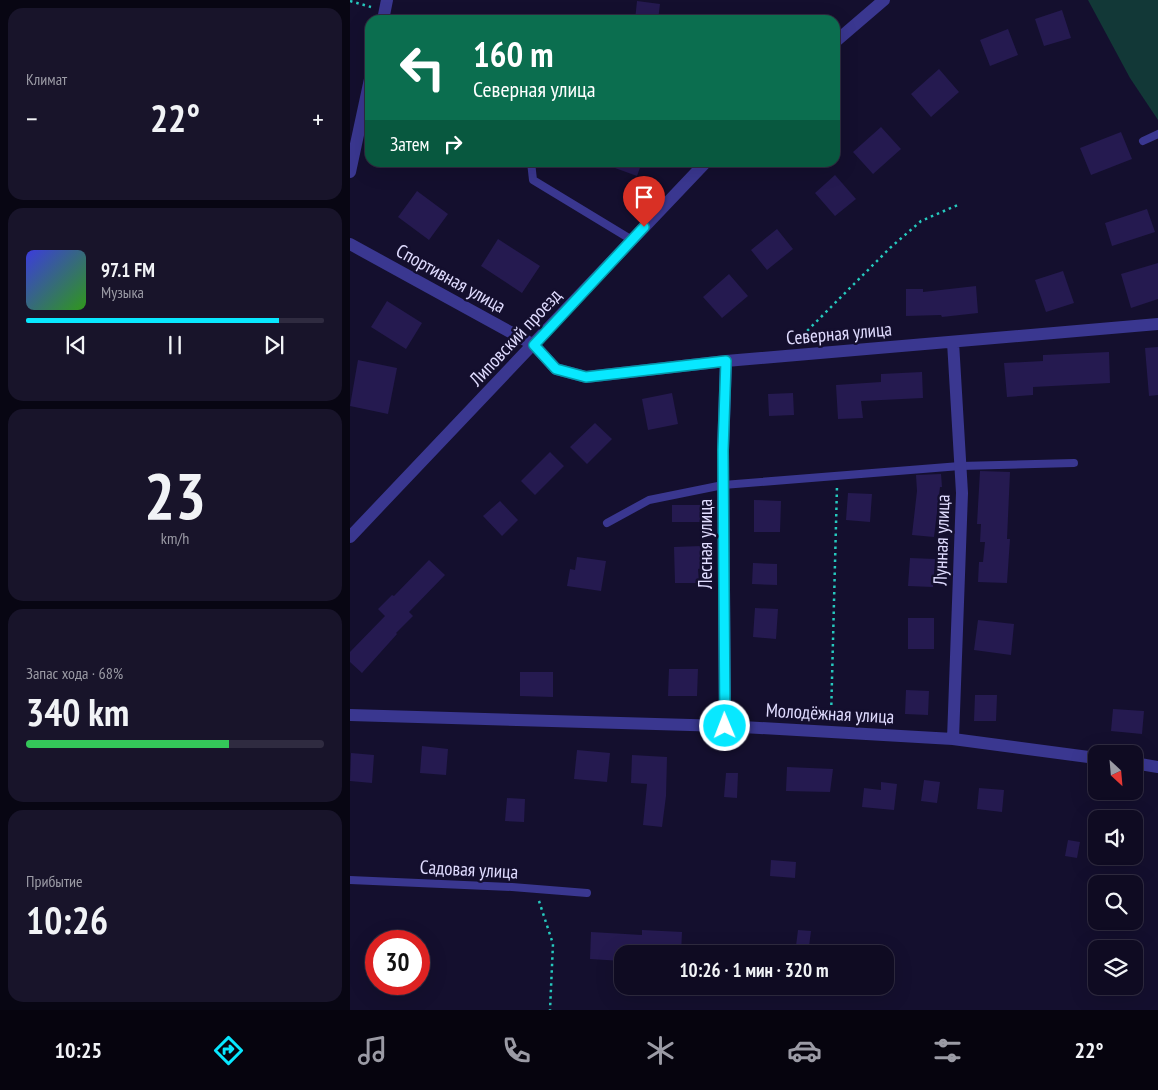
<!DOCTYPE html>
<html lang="ru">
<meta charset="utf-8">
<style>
:root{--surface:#0f0b22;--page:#18142a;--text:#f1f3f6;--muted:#9b9ba5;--line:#2f2b40;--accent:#08e8ff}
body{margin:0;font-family:"PT Sans Narrow",sans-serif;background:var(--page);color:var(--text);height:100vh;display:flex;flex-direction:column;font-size:19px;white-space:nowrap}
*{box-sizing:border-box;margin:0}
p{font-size:16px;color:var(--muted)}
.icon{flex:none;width:28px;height:28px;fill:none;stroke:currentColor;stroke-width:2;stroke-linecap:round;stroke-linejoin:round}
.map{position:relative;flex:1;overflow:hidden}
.panel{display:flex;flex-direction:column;gap:8px;padding:8px;background:#080613;width:350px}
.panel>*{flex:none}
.guide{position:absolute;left:15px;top:15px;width:475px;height:152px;border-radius:15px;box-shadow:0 5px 20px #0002,0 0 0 1px var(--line);background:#0b6e4f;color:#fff;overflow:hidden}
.needle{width:32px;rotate:154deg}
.tools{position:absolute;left:738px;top:745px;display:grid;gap:10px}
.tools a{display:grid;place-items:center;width:55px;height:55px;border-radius:10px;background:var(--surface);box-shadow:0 5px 20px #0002,0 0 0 1px var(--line);font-size:25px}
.speed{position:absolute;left:15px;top:930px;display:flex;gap:10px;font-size:25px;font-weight:700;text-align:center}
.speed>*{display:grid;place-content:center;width:65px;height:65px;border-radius:50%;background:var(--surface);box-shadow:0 5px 20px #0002,0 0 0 1px var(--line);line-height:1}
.speed .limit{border:8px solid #d22;background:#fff;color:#111}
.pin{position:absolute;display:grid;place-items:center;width:42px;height:42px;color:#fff;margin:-51px -21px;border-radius:50% 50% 50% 0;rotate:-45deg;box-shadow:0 0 5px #0007}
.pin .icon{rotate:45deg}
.me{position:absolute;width:55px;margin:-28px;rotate:359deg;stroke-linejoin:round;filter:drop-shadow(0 0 4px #0008)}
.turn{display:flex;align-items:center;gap:18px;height:105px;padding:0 25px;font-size:22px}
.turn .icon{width:65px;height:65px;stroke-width:2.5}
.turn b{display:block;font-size:35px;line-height:42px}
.then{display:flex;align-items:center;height:48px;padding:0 25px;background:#0003;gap:10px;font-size:19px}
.big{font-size:38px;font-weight:800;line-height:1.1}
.panel .tile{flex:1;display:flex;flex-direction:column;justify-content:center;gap:8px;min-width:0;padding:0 18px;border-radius:15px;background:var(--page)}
.panel .dial{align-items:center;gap:0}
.dial b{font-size:65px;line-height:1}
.song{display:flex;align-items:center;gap:15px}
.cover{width:60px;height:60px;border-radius:8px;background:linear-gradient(135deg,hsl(240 70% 55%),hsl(110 70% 35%))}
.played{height:5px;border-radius:2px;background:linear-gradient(90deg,var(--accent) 85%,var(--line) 85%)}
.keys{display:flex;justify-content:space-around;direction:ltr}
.heat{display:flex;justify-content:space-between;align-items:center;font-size:28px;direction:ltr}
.charge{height:8px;border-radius:4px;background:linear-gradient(90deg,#34c759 68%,var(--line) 0)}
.trip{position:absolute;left:264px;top:945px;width:280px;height:50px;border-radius:15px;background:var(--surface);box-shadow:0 5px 20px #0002,0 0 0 1px var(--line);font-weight:800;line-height:50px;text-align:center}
.tab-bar{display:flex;height:80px;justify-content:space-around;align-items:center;background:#06040e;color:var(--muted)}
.tab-bar .icon{width:35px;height:35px}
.tab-bar .on{color:var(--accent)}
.tab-bar b{font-size:22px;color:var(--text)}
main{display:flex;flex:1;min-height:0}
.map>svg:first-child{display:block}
.green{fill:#123837}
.building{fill:#251a50}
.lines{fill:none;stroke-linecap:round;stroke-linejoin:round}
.path{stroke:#26c9be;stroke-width:2.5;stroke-dasharray:2.5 4;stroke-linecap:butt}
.lane{stroke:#3a3790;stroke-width:8}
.street{stroke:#3a3790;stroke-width:12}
.route-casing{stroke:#0597a6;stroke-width:12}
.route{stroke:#08e8ff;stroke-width:9}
.labels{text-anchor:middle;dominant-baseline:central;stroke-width:5;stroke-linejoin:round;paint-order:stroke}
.street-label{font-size:19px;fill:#e0dcff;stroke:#140f2e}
</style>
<main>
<section class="panel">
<div class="tile"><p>Климат</p>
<div class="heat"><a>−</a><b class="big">22°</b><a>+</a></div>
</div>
<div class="tile">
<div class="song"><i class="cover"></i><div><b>97.1 FM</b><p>Музыка</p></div></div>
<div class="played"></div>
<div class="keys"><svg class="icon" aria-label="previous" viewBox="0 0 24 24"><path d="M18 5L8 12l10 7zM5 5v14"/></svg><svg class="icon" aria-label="pause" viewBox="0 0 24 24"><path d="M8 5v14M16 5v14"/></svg><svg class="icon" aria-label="next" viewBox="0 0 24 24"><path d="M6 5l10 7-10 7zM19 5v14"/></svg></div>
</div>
<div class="tile dial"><b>23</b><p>km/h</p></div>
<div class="tile"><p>Запас хода · 68%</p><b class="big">340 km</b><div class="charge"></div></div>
<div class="tile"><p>Прибытие</p><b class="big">10:26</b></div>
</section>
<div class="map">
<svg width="808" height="1010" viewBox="0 0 808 1010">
<rect width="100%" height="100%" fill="#140f2e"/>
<!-- green -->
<path class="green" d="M738 0H808V120L780 78Z"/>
<!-- building -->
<path class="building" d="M287 1 310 4 308 20H285Z
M712 10 721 38 694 46 685 19Z
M658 29 668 55 640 66 630 40Z
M589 69 609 92 581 117 561 94Z
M531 127 551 149 523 174 503 152Z
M771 132 782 159 741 175 730 148Z
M254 162H292L287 176 254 164Z
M485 175 506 199 485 216 465 193Z
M67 191 98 214 79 240 48 217Z
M797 209 805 232 762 246 755 223Z
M427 229 443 249 417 270 401 250Z
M148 239 190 266 172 293 131 266Z
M808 263V299L781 308 771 274Z
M713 271 724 303 696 312 685 280Z
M379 274 398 296 372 318 353 297Z
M626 286 628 313 592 317 591 315 556 316V289H573V292Z
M37 301 72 323 56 349 21 327Z
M808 347V395L799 396 795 348Z
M759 352 760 383 683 387V395L657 397 654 363 693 361V355Z
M8 360 47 368 38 414 0 406Z
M572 372 573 398 511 401 513 418 488 419 486 385 531 382V374Z
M322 393 328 424 298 430 292 399Z
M443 393 444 415 419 416 418 394Z
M245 423 262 439 237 464 220 447Z
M200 452 214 466 185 495 171 481Z
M630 471 660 472 657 539H660L657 583 628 582 629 562H633L635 542H630L631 524H627Z
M591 474 592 487H590L584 537 562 535 567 491 566 475Z
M498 493 522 494 520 522 496 520Z
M404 500 431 501 430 532H404Z
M150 501 168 520 152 536 133 516Z
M322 505H351L350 522H322Z
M351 546 352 568 348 569 349 583H325L324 547Z
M227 557 256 561 251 591 217 586 220 569 225 570Z
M560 558 585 559 583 587 558 586Z
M79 560 95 575 59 612 63 616 46 633 47 634 12 673 0 662V652L35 616 28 609 42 595 44 596Z
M403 563 427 564V585L402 584Z
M405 608 428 609 426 639 403 637Z
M558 618H584V649H558Z
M628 620 664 624 661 655 624 650Z
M319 669H348L347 696H318Z
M170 672H203V697L170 696Z
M556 690 579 691 578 715 555 714Z
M625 695H647L646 721H624Z
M763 709 794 711 792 734 761 731Z
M72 746 98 749 96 775 70 773Z
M227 750 260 753 257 782 224 779Z
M1 753 24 755 22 783 0 781Z
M282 755 317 757 316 796 312 827 293 825 297 784 281 783Z
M437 767 483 769 480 792 436 791Z
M376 773H388L387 798 374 797Z
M574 780 590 782 587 803 571 801Z
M531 782 547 784 544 810 512 807 514 788 531 790Z
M629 788 654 790 652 812 627 809Z
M157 798 175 799 174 822 155 821Z
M718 840 730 842 727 858 715 856Z
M421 860 446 862 445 878 420 876Z
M292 930 332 932 331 954H272V961L240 959 241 932 292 935Z
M448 930 461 931 458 954H445Z"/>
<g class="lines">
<!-- path -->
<path class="path" d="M0 1 21 7
M448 340 540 248 571 221 610 204
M481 718 487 486
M189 901 203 944 200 1010"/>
<!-- lane -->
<path class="lane" d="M793 141 808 134
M181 162 183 180 282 240
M257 523 299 500 373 485 610 466 724 463
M0 880 162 887 237 893"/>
<!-- street -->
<path class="street" d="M33 20 37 0
M485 42 534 0
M0 172 20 79
M0 244 184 345 206 369 236 377 376 361 808 324
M0 537 356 162
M0 715 375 726 603 739 746 758
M375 726 373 450 376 361
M603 739 612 493 603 342
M784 763 808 767"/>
</g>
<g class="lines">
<!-- route casing -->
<g class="route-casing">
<path id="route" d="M294 227 184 345 206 369 236 377 376 361 373 450 375 726"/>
</g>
<!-- route -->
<use href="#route" class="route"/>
</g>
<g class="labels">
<!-- street labels -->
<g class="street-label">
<text transform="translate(101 278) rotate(29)">Спортивная улица</text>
<text transform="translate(489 333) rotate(-5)">Северная улица</text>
<text transform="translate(165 337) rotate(-47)">Липовский проезд</text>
<text transform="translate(591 540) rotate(-88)">Лунная улица</text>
<text transform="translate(355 544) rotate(-90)">Лесная улица</text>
<text transform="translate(480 713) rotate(3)">Молодёжная улица</text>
<text transform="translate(119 869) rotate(3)">Садовая улица</text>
</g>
</g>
</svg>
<div class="tools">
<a><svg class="needle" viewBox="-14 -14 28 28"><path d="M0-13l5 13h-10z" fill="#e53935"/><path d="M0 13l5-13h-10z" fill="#9b9ba5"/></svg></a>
<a><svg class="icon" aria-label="sound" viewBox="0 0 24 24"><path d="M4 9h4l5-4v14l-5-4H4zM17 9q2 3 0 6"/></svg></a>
<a><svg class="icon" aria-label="search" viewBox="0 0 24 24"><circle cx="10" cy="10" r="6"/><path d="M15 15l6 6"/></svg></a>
<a><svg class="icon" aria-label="layers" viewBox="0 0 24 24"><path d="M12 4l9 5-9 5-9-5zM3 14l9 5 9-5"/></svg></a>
</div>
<div class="speed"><div class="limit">30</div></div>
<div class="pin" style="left:294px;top:227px;background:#d93025"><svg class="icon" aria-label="arrive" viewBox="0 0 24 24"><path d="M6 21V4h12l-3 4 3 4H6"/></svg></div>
<svg class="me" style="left:375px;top:726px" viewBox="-20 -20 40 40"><circle r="17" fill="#08e8ff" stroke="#fff" stroke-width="3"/><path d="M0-11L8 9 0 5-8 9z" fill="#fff"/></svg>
<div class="trip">10:26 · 1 мин · 320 m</div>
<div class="guide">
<div class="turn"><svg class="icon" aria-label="left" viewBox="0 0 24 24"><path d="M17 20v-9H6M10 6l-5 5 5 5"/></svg><div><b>160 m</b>Северная улица</div></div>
<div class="then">Затем<svg class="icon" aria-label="right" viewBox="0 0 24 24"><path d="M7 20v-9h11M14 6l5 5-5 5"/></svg></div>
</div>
</div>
</main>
<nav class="tab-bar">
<b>10:25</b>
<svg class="icon on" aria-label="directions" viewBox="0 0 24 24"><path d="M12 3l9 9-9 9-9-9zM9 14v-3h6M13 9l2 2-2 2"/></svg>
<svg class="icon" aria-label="music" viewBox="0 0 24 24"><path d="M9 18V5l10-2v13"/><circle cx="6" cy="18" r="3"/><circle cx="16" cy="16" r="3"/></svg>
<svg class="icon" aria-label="phone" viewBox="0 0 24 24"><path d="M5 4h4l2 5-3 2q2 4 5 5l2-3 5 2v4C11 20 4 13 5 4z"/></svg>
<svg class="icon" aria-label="climate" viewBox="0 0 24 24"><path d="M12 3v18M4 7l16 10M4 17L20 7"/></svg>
<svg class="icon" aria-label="car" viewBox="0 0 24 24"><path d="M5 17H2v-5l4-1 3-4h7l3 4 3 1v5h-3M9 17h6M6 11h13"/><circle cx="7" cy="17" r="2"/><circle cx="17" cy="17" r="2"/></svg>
<svg class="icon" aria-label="filters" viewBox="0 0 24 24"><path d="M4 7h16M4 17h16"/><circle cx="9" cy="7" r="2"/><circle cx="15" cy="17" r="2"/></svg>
<b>22°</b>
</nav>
